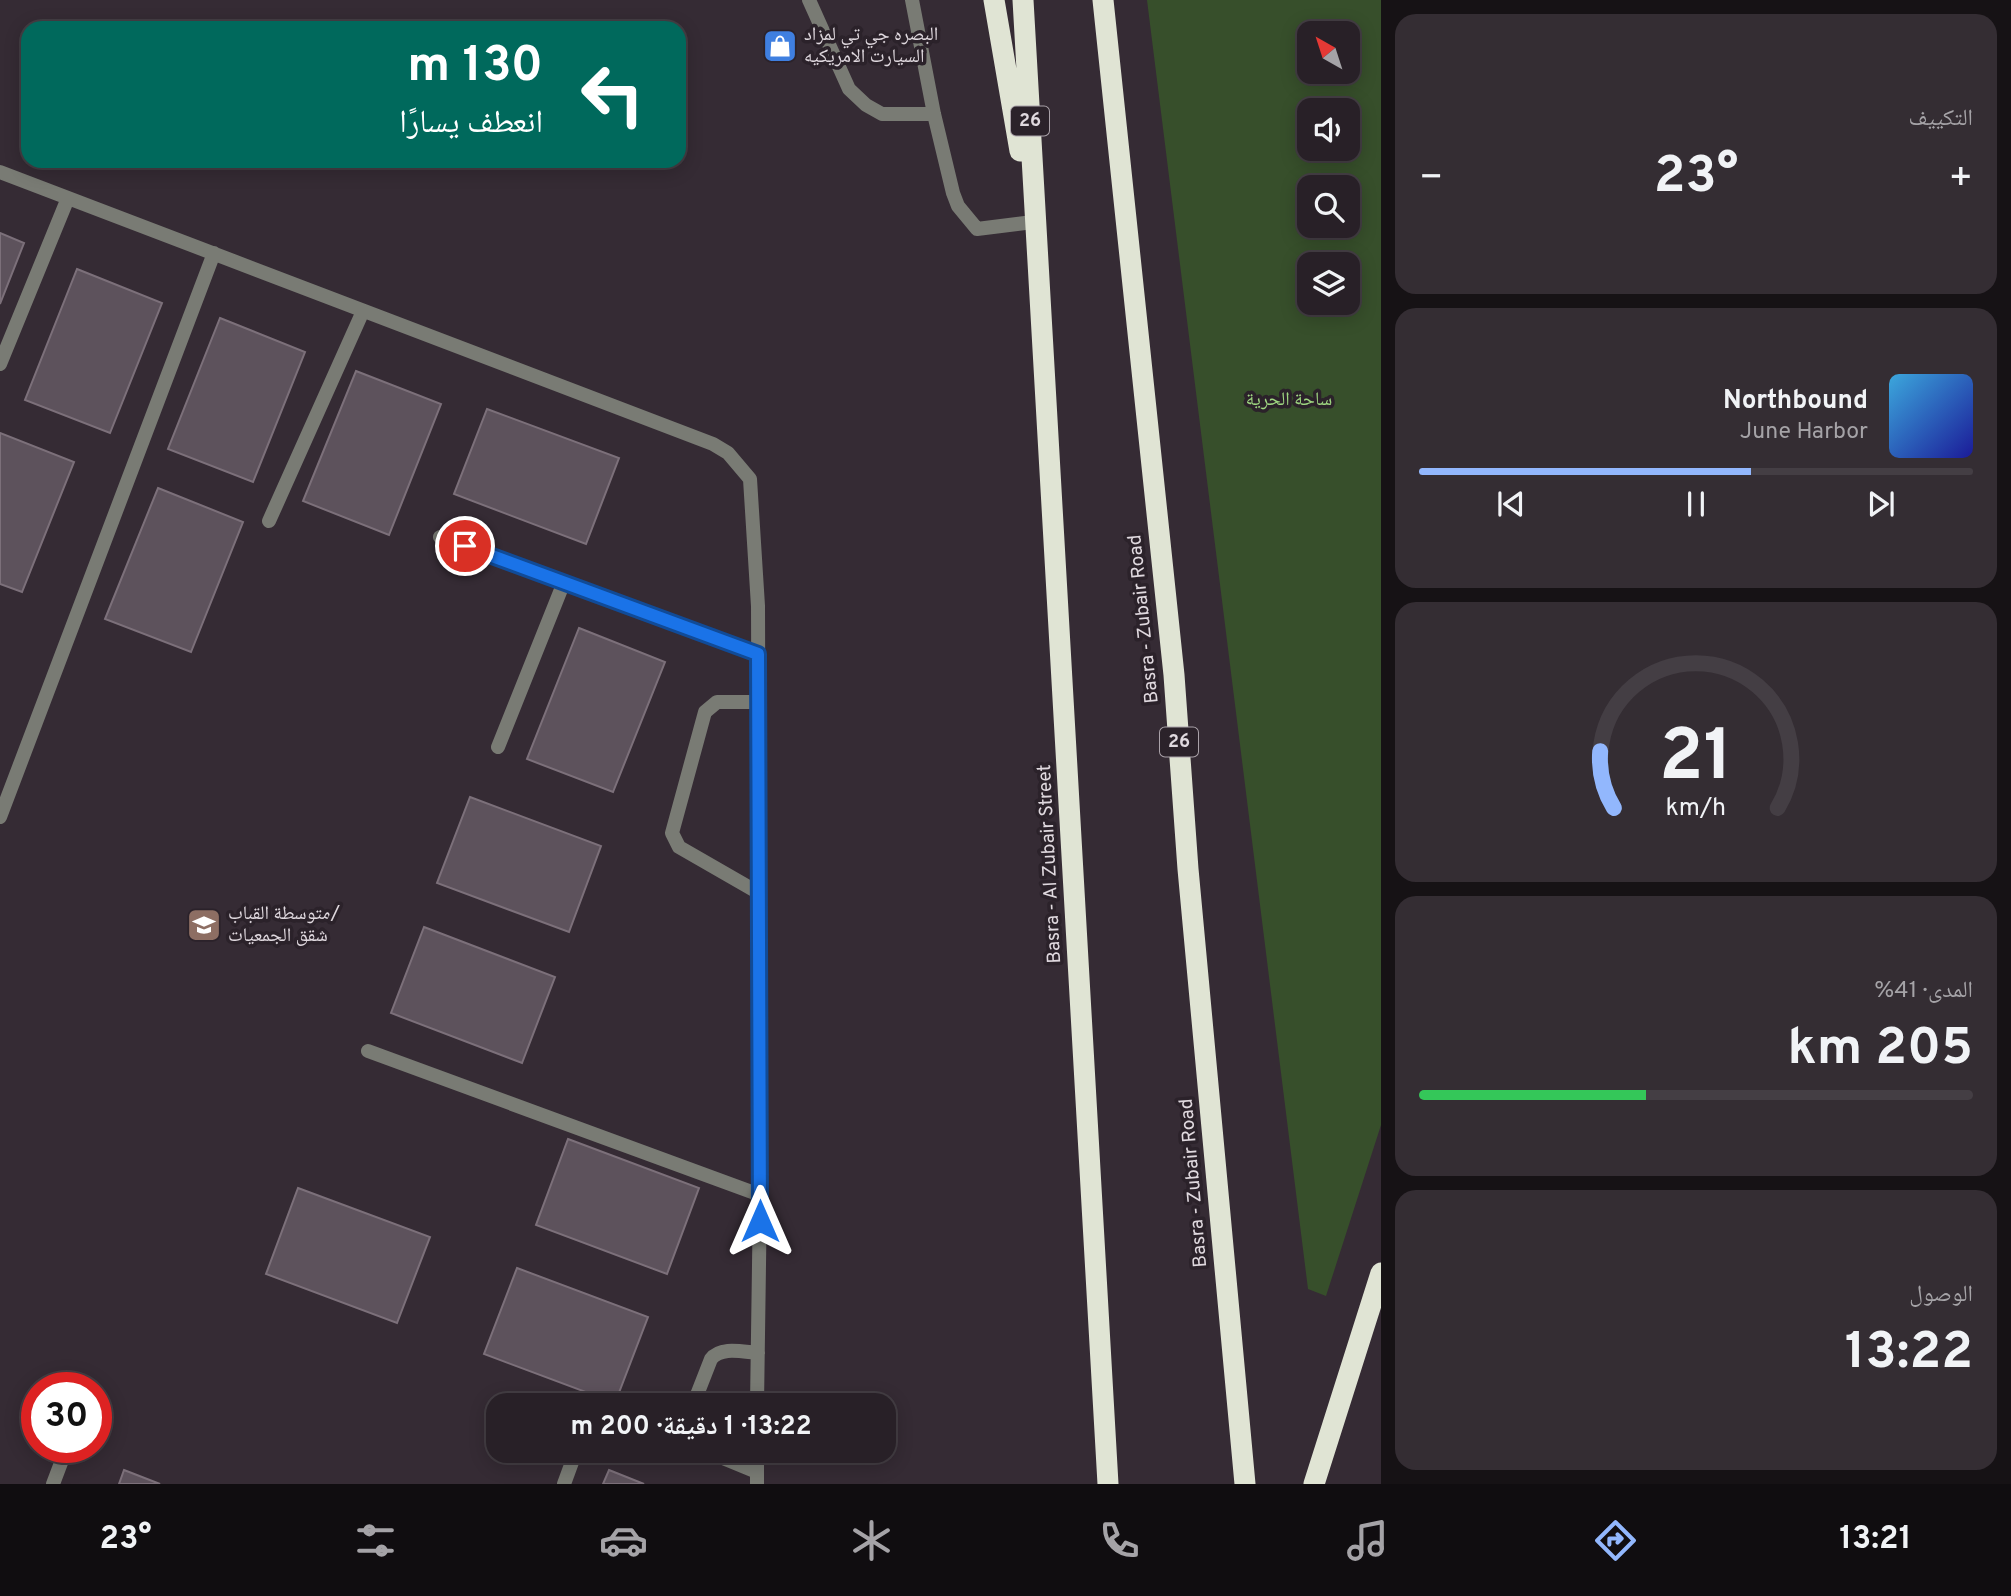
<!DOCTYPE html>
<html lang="ar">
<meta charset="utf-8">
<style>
:root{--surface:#282027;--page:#342d33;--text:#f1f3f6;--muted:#a5a3a7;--line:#443e44;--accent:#92b7fd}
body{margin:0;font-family:Overpass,"Noto Naskh Arabic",sans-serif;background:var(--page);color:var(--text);direction:rtl;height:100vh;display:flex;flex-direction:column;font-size:26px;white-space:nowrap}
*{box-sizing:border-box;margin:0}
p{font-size:23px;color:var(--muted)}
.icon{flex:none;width:38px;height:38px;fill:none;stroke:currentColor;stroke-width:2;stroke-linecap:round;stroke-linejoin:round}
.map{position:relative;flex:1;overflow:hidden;direction:ltr}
.panel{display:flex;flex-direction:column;gap:14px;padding:14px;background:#161215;width:630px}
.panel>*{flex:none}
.hud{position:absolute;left:21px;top:21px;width:665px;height:147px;border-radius:21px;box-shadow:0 4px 18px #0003,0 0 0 2px var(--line);direction:rtl;background:#00695c;color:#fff;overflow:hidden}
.needle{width:46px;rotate:321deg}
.fabs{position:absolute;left:1297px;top:21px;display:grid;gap:14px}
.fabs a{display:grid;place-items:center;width:63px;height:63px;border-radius:14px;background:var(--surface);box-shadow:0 4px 18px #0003,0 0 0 2px var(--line);font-size:35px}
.speed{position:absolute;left:21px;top:1372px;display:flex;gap:14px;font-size:35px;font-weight:700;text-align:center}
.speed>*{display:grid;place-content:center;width:91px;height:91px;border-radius:50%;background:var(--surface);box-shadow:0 4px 18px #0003,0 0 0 2px var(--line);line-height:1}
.speed .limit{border:10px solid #d22;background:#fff;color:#111}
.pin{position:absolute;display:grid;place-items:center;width:60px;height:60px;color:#fff;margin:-30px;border:4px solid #fff;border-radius:50%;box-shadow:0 2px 7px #0007}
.me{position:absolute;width:77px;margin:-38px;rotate:0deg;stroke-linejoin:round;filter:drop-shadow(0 0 5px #0008)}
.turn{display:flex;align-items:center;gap:24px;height:147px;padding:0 28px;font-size:32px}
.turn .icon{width:91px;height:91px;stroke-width:2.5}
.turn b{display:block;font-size:49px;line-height:60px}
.big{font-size:52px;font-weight:700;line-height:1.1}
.panel .tile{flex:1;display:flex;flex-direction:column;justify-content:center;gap:10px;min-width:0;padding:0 24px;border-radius:21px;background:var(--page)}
.panel .dial{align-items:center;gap:0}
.dial svg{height:182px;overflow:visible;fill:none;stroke:var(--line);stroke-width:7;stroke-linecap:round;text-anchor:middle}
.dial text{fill:var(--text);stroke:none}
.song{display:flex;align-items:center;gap:21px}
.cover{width:84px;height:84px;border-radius:10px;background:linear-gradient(135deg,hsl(200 70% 55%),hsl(240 70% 35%))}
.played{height:7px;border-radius:4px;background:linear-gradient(90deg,var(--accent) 60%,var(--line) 60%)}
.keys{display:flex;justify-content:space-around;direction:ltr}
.heat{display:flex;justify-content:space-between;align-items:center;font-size:38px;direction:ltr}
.charge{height:10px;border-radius:5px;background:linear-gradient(90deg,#34c759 41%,var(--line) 0)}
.trip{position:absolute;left:486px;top:1393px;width:410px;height:70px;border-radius:21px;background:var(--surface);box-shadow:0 4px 18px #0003,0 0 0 2px var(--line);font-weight:700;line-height:70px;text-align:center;direction:rtl}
.tabs{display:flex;height:112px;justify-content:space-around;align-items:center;background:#100d10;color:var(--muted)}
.tabs .icon{width:49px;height:49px}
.tabs .selected{color:var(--accent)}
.tabs b{font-size:32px;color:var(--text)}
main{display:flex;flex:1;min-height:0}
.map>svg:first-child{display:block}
.green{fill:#374f2b;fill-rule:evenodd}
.building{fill:#5d525c;stroke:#7c707a;stroke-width:2}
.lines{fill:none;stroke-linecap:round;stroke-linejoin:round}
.lane{stroke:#797b74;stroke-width:14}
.street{stroke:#797b74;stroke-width:14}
.highway{stroke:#e0e4d4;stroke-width:21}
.route-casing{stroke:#114b97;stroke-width:18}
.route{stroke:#1a73e8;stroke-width:12}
.labels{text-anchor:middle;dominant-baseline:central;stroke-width:7;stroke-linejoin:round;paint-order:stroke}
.shield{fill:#2b222a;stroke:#aaa2a9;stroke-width:2}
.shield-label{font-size:18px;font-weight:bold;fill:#e0d9df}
.poi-label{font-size:19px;fill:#e0d9df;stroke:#2b222a;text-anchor:start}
.park-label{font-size:19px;fill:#9fd781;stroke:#2b222a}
.street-label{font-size:19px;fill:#e0d9df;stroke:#2b222a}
</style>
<main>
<section class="panel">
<div class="tile"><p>التكييف</p>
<div class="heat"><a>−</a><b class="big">23°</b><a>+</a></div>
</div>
<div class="tile">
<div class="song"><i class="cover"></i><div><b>Northbound</b><p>June Harbor</p></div></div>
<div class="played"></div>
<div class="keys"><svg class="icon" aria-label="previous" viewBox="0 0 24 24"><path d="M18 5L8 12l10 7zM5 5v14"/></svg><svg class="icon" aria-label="pause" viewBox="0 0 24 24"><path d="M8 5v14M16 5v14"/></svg><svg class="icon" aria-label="next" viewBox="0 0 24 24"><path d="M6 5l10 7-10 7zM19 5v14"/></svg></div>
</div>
<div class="tile dial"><svg viewBox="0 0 100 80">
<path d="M14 69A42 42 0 1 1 86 69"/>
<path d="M14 69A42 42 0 0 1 8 44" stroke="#92b7fd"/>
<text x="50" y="56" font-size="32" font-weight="700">21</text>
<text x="50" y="72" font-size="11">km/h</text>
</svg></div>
<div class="tile"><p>المدى · 41%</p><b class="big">205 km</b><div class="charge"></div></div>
<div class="tile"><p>الوصول</p><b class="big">13:22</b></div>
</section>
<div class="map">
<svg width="1381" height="1484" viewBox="0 0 1381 1484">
<rect width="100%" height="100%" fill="#352b34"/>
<!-- green -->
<path class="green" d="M1147 0H1381V1125L1326 1296 1308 1289ZM1348 33V72H1309V33ZM1348 110V149H1309V110ZM1348 187V226H1309V187ZM1309 264H1348V303H1309Z"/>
<!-- building -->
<path class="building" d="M0 233 24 243 0 304Z
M77 269 162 303 110 433 25 400Z
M220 318 305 352 253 482 168 449Z
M356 371 441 404 389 535 303 501Z
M487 409 619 458 586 544 454 494Z
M0 433 74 462 22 592 0 584Z
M158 488 243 522 191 652 105 619Z
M579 628 665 662 613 792 527 759Z
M470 797 601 846 569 932 437 883Z
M424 927 555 977 522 1063 391 1013Z
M568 1139 699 1188 667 1274 536 1225Z
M298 1188 430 1237 397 1323 266 1274Z
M517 1268 648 1317 615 1403 484 1354Z
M124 1470 160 1484H119Z
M609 1470 644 1484H603Z"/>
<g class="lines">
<!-- lane -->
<path class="lane" d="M809 0 849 89 866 105 882 114H934
M912 0 934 114 953 193 958 206 977 229 1033 222"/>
<!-- street -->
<path class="street" d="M0 172 713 444 728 453 750 479 758 606 760 1195 757 1405
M0 364 68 198
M269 521 363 311
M440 537 758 654
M758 702H717L705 712 672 833 679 847 759 893
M498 747 564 582
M0 817 214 253
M368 1051 760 1195
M693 1405 711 1359C721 1346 743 1352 758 1353
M706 1451 757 1472
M757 1451V1484
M53 1484 67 1447
M564 1484 575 1454"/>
<!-- highway -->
<path class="highway" d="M994 0 1020 151
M1023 0 1108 1484
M1103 0 1174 675 1188 869 1245 1484
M1314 1484 1381 1273"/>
</g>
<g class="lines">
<!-- route casing -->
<g class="route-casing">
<path id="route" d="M465 546 758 654 760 1221"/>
</g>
<!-- route -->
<use href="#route" class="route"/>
</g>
<!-- icons -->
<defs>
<g id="shop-square" transform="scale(1.75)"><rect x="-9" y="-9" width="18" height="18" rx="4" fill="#3f7fe0" stroke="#2b222a"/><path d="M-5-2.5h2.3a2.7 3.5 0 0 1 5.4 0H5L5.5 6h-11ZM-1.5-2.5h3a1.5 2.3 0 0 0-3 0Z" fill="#fff"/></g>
<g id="school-square" transform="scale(1.75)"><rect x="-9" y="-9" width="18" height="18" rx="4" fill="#8d6e63" stroke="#2b222a"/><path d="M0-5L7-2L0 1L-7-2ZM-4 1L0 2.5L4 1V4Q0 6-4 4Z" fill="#fff"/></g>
</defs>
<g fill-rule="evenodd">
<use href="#shop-square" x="780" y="46"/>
<use href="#school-square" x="204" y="925"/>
</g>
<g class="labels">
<!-- shield labels -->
<g class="shield">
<rect x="1011" y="106.5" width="38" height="29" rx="5"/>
<rect x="1160" y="727.5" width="38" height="29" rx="5"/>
</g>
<g class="shield-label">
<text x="1030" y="121">26</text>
<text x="1179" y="742">26</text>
</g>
<!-- poi labels -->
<g class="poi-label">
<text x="804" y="35">البصره جي تي لمزاد<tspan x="804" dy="22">السيارت الامريكيه</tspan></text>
<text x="228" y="914">متوسطة القباب/<tspan x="228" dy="22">شقق الجمعيات</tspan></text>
</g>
<!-- park labels -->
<g class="park-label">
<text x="1289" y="400">ساحة الحرية</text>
</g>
<!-- street labels -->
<g class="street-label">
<text transform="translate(1144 619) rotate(-96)">Basra - Zubair Road</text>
<text transform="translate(1050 864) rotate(-93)">Basra - Al Zubair Street</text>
<text transform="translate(1194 1183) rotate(-95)">Basra - Zubair Road</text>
</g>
</g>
</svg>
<div class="fabs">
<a><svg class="needle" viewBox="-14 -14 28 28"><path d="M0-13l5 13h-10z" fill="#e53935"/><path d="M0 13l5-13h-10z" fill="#a5a3a7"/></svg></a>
<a><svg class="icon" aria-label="sound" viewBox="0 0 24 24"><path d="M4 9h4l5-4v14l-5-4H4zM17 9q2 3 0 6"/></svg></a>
<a><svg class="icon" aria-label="search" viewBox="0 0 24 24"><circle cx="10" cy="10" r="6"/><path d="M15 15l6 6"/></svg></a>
<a><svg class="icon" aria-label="layers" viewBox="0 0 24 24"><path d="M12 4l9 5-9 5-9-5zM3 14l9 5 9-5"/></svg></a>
</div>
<div class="speed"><div class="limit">30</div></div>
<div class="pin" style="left:465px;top:546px;background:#d93025"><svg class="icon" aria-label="arrive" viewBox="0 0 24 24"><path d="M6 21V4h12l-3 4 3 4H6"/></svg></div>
<svg class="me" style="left:760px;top:1221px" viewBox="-20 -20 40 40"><path d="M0-17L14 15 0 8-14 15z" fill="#1a73e8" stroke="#fff" stroke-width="4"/></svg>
<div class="trip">13:22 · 1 دقيقة · 200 m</div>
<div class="hud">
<div class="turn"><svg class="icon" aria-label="left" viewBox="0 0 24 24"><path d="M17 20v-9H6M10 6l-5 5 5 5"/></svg><div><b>130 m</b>انعطف يسارًا</div></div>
</div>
</div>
</main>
<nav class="tabs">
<b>13:21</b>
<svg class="icon selected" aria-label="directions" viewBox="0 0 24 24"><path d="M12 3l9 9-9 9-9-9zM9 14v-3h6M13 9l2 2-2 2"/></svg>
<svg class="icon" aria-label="music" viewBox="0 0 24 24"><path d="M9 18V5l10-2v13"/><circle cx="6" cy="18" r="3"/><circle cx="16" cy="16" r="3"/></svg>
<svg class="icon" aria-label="phone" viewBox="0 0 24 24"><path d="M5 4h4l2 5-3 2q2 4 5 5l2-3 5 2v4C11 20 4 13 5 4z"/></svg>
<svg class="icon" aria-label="climate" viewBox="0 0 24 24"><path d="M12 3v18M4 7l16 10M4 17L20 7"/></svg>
<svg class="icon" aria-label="car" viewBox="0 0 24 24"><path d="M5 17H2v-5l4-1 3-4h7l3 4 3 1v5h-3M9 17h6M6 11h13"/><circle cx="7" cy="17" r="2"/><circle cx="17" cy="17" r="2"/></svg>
<svg class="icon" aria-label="filters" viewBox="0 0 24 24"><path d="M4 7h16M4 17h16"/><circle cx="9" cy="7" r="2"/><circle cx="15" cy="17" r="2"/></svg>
<b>23°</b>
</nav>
